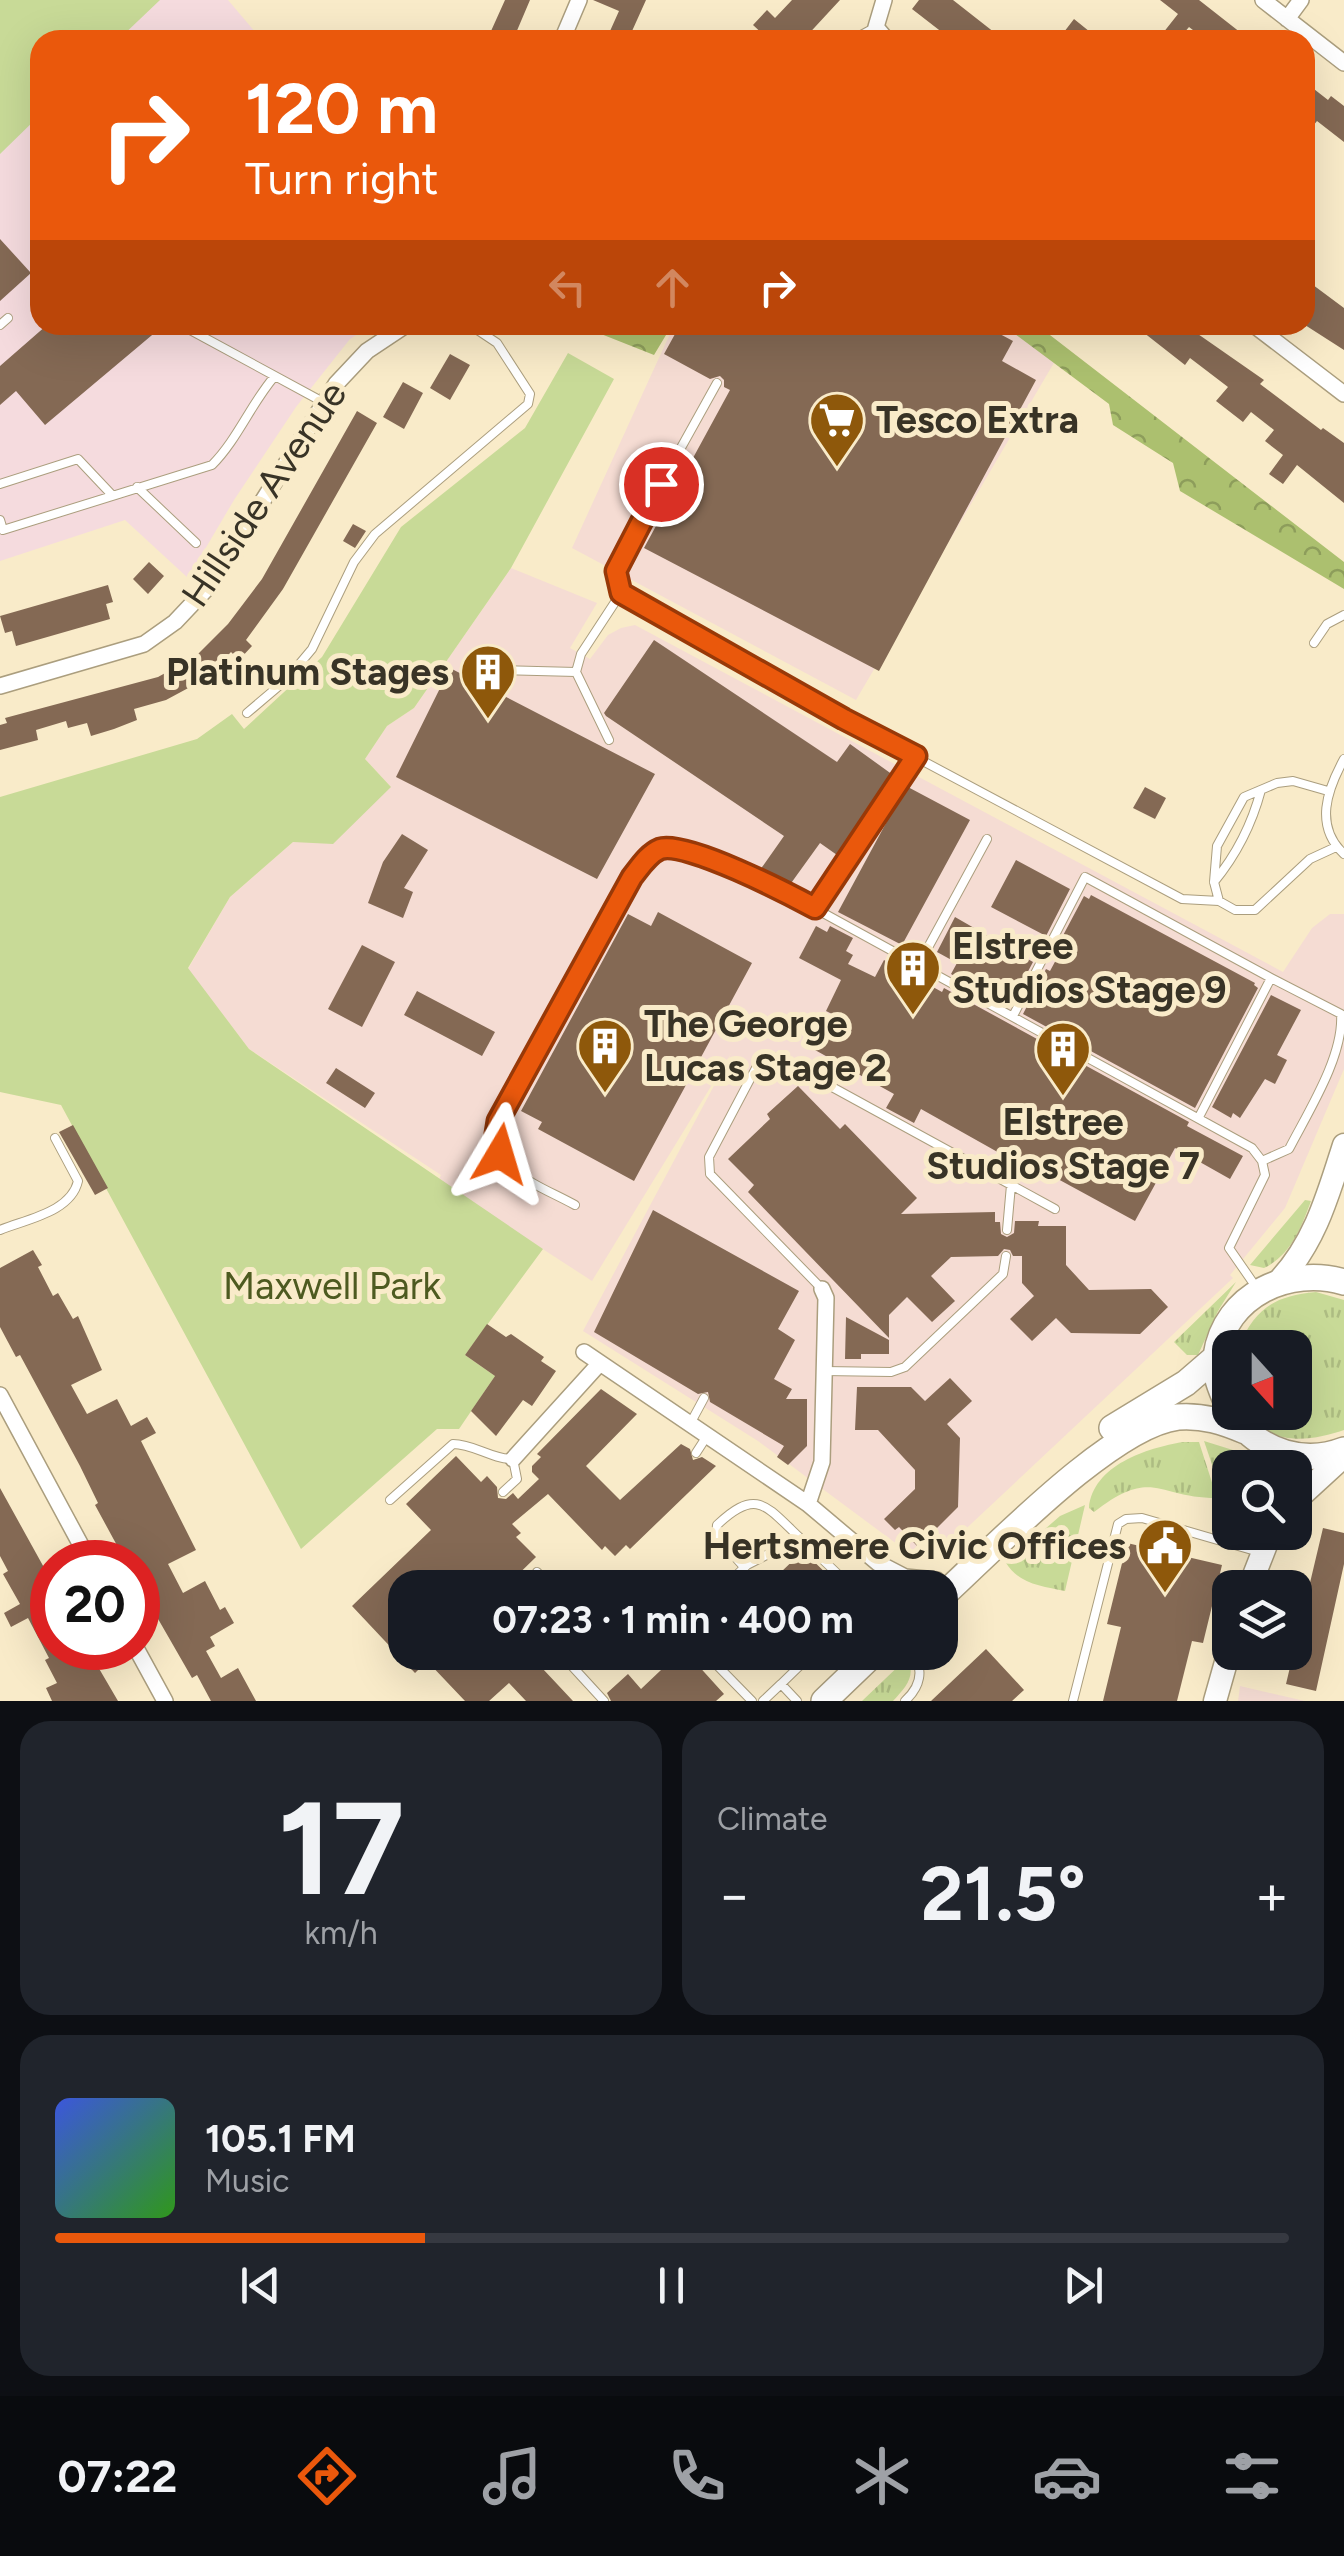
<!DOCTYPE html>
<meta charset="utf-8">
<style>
:root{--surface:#171b24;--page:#20242c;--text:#f1f3f6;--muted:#9ea1a6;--line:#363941;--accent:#ea580c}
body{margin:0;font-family:Figtree,sans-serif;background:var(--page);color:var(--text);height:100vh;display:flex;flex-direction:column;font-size:38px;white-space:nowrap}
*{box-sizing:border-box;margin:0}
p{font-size:32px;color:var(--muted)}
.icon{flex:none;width:55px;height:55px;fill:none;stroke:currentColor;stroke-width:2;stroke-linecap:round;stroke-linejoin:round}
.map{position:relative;height:1701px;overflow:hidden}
.details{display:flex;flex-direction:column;gap:20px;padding:20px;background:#0d0f14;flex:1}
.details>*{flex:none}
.banner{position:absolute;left:30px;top:30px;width:1285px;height:305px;border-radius:30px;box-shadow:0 10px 40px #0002;background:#ea580c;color:#fff;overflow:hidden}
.needle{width:65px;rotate:159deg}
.controls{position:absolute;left:1212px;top:1330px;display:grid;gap:20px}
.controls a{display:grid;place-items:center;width:100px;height:100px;border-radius:20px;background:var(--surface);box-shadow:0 10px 40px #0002;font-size:50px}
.speed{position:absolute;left:30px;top:1540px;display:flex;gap:20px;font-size:50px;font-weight:700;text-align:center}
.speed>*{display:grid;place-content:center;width:130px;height:130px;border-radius:50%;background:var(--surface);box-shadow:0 10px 40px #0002;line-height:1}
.speed .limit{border:15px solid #d22;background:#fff;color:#111}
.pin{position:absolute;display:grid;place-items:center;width:85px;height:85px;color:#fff;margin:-42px;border:5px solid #fff;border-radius:50%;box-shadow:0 2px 10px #0007}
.me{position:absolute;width:110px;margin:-55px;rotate:7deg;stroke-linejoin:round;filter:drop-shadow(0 0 8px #0008)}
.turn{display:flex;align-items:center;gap:35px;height:210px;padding:0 50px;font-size:45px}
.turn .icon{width:130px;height:130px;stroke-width:2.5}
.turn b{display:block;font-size:70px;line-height:85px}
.lanes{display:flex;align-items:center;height:95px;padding:0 50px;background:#0003;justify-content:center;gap:50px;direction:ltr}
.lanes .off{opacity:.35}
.big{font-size:75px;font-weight:700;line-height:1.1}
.details .card{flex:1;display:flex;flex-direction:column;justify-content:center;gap:15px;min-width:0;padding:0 35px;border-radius:30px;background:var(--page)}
.details .dial{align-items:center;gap:0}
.dial b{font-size:130px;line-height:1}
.song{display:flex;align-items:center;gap:30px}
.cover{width:120px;height:120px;border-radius:15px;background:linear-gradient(135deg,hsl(230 70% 55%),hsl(110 70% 35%))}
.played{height:10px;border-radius:5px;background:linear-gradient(90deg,var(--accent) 30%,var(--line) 30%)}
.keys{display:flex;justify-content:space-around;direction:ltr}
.heat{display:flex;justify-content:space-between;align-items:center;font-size:55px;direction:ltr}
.details .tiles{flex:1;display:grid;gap:20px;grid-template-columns:1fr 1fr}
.card:last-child{grid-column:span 2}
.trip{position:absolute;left:388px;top:1570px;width:570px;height:100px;border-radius:30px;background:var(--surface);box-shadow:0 10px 40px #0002;font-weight:700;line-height:100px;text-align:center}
.tab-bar{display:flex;height:160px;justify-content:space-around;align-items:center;background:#090b0e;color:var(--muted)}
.tab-bar .icon{width:70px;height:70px}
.tab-bar .on{color:var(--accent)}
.tab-bar b{font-size:45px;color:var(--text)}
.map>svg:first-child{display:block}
.commercial{fill:#f5dcd3}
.education{fill:#f5dbde}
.grass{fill:url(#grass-tufts)}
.forest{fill:url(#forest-crowns)}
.green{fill:#c8da97}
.building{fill:#846954}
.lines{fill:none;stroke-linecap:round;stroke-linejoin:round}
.lane-casing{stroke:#ab9e7e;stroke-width:10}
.street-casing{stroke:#ab9e7e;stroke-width:18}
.secondary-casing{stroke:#ab9e7e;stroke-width:25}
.primary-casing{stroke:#ab9e7e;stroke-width:28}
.lane{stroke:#fff;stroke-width:8}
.street{stroke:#fff;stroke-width:15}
.secondary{stroke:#fff;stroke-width:22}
.primary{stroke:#fff;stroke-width:25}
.route-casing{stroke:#983908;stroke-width:25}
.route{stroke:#ea580c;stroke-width:18}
.labels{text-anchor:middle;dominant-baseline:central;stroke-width:10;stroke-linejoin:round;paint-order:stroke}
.poi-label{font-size:38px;font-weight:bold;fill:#383326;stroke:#f9ebc9;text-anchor:start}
.street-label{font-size:38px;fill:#383326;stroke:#f9ebc9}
.park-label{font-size:38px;fill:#4d5a20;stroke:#f9ebc9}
</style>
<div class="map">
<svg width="1344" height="1701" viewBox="0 0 1344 1701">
<defs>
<pattern id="grass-tufts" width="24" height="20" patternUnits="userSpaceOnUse" patternTransform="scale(2.5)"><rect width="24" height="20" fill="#c8da97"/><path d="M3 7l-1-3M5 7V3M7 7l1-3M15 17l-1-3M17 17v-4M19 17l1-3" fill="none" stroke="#adbc82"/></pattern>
<pattern id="forest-crowns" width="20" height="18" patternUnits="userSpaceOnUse" patternTransform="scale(2.5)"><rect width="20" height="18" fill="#acc06f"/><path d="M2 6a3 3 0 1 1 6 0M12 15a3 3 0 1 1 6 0" fill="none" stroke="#8d9d5b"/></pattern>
</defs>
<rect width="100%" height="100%" fill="#f9ebc9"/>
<!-- commercial -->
<path class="commercial" d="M674 325H1004L1055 361 856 700 572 548Z
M511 568 597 603 570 648 581 654 590 659 608 635 621 628 635 625 1283 972 1312 928 1330 914H1344V1069L1285 1208 1230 1275 1233 1278 938 1555 913 1556 758 1441 583 1331 732 1052 592 1281 438 1181 441 1175 249 1049 188 969 230 897 293 842 390 786 365 759 387 726 414 708Z
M1240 1686 1305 1701H1238Z"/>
<!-- education -->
<path class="education" d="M0 0H228L262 40H40V325H372L350 339 296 407 234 500 188 578 125 520 0 561Z"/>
<!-- grass -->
<path class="grass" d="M1305 1200 1311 1201C1301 1228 1291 1255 1264 1268L1250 1265Z
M1236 1282 1218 1311 1198 1355H1187L1174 1342Z
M1316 1292 1344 1300V1430C1313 1441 1269 1447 1250 1413L1295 1412V1348H1238C1255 1309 1273 1296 1316 1292Z
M1204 1441 1236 1451 1249 1467 1230 1468V1495L1223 1497Z
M1183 1442H1199L1217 1498C1157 1498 1153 1466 1094 1512L1089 1508C1093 1465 1147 1448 1183 1442Z
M1085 1505 1065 1591C1042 1586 1019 1584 1006 1563L1060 1516Z
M907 1658C917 1676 905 1688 893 1701H862Z"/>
<!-- forest -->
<path class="forest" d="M605 325H672L654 355 601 334Z
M1003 325H1037L1344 562V589L1180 491 1173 463 1113 425 1109 404Z"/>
<!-- green -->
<path class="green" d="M0 0H160L118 40H40V115L0 154Z
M568 353 614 379 511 568 414 708 387 726 365 759 391 787 333 844 293 842 230 897 188 968 249 1049 543 1249 465 1355 495 1376 459 1429H437L301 1549 61 1105 0 1092V797L197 739 232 714 244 729 322 657 401 527 525 428Z"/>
<!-- building -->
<path class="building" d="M505 0H530L513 40H487Z
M593 0H646L628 40H606L619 11Z
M792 0H840L803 40H769L753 25 767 10 775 18Z
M919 0H953L1004 40H952L912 9Z
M1160 0H1199L1250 40H1206L1189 27 1178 40H1172L1163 33 1178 14Z
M1074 19 1100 40H1074L1064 32Z
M1305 82 1328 100 1331 96 1344 106V142L1317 121 1305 136Z
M0 239 31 273 0 301Z
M1305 279 1344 308V350L1305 325Z
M47 325H164L45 425 16 391 0 405V366Z
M680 325H983L1013 341 1002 361 1036 380 879 671 644 548 730 390 724 387V380L720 376 710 379 664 354Z
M1134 325H1185L1264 380 1260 384 1321 430 1323 428 1344 443V503L1297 465 1283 484 1269 474 1283 455 1265 441 1274 430 1251 412 1243 422 1216 401 1228 387 1190 358 1185 365Z
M450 354 470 365 450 400 430 388Z
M403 382 423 393 404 429 383 417Z
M357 411 377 423 283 589 246 640 252 646 239 660 231 652 205 679 166 700 134 709 137 720 114 729 91 736 87 723 68 728 66 721 36 730 38 740 0 750V725L7 723 5 718 158 677 196 656 228 624 262 579Z
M353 524 366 531 355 548 343 541Z
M149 562 164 576 148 594 133 579Z
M108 585 113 602 106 604 110 619 16 646 12 631 5 633 0 616Z
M654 640 837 762 850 744 893 775 837 855 820 843 789 886 768 876 760 870 784 836 606 716 604 713Z
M450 668 655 774 597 879 396 777Z
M906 786 970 820 902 945 838 912Z
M1145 787 1166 798 1155 819 1133 808Z
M402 834 428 850 404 888 413 892 403 918 368 903 383 862Z
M1016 860 1070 889 1046 936 991 907Z
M1091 895 1255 983 1254 985 1258 988 1195 1108 1023 1014 1046 969 1050 971 1064 945 1059 943 1084 896 1089 899Z
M658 912 752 963 634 1181 538 1129 542 1122 521 1111 628 914 651 926Z
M955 917 1033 962 1009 1007 951 974 957 963 937 952Z
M816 926 827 932 830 926 853 938 846 951 853 955 848 964 875 977 884 960 942 992 944 988 1189 1122 1187 1126 1243 1156 1230 1179 1175 1148 1135 1221 1056 1178 1053 1183 921 1109 914 1123 886 1108 894 1094 815 1050 834 1015 826 1011 841 980 799 958Z
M362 945 395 962 362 1027 328 1009Z
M417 991 495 1032 482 1056 404 1015Z
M1271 995 1301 1010 1277 1055 1287 1060 1275 1084 1265 1079 1240 1118 1233 1113 1231 1118 1212 1107Z
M336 1068 375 1093 365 1108 326 1083Z
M798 1086 840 1129 845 1124 917 1198 901 1214 995 1212V1222H1000L1001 1234 1007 1237 1014 1233 1015 1221H1039L1038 1226H1066V1265L1089 1290 1151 1289 1168 1307 1140 1334 1071 1333 1056 1318 1032 1341 1010 1319 1034 1296 1022 1283V1256H1013L1010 1250 1004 1249 998 1256 951 1257 931 1276 955 1301 932 1322 907 1297 889 1315V1338L748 1192 754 1185 728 1159 770 1119 767 1114Z
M73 1125 108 1188 95 1195 59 1132Z
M653 1210 799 1291 778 1329 795 1340 774 1379 792 1389 786 1399H807V1446L788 1465 777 1457 784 1446 710 1402 708 1392 698 1394 594 1332Z
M33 1250 42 1265 38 1267 53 1296 58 1293 73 1319 78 1316 102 1370 71 1385 87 1414 117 1399 131 1426 147 1417 156 1433 141 1441 196 1550 168 1564 183 1593 205 1581 220 1610 225 1607 234 1623 210 1637 215 1646 206 1651 221 1678 238 1668 256 1701H211L197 1675 192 1678 138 1584V1562H126L95 1505 98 1503 80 1466 20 1355 16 1357 0 1327V1268Z
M846 1317 889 1340V1354H861V1359H845Z
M487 1324 506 1337 511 1334 544 1357 541 1361 556 1371 532 1406 523 1400 496 1436 471 1411 495 1376 465 1355Z
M950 1378 972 1401 947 1424 960 1438 958 1507 918 1547 899 1527 895 1530 884 1519 915 1489V1470L878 1430H855L857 1387H911L925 1401Z
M601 1389 637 1414 586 1466 620 1500 681 1444 690 1449 693 1460 702 1457 716 1466 630 1549 626 1545 615 1556 605 1546 602 1550 548 1494 512 1524 521 1533 516 1537 536 1557 504 1588H405V1652H463L474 1665 488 1652H527L573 1701H526L509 1683 489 1701H465L427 1661 415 1673 352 1606 431 1530 406 1504 456 1456 481 1482 487 1476 497 1487 498 1498 506 1499 513 1493 518 1499 539 1479 532 1472V1466L541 1457 537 1454Z
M0 1488 52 1582V1648H87L118 1701H52L46 1688 57 1683 45 1660 49 1658 28 1618 11 1627 4 1613 20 1604 3 1574 8 1571 0 1556Z
M1323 1528 1344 1533V1564L1316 1691 1286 1684Z
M1127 1543 1222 1565 1203 1643 1192 1641 1177 1701H1103L1121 1627 1107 1624Z
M803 1551 833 1580 837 1588H774L785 1577 780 1573Z
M986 1649 1024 1690 1012 1701H931Z
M680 1652H686L724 1694 716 1701H611L607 1693 628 1674 641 1689Z"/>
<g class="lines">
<!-- lane casing -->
<g class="lane-casing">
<path id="lane" d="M852 40 876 27
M0 325 8 318
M181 325 323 402
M717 383 623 552C617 568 614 577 621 593L844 719 1182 899 1219 901 1235 910H1255L1310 859 1336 847
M0 484 78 459 112 495
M137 487 196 543
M0 520 3 530 212 465C237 440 251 404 274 377
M1314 643 1327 624 1344 615
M576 672 609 740
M482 676 502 670 576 672 581 654 621 593
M247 713 286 680 312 649 354 562 375 534 528 404 530 394 497 343 470 325
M1344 759C1327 790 1314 826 1344 854
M1214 882C1237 854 1252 824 1261 790
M1219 901 1214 882 1217 846 1244 797 1277 783 1293 781 1328 791
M815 908 915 756
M919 964 987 839
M1013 1016 1085 877 1271 978
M1199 1117 1271 978 1341 1014C1344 1056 1308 1112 1289 1149L1262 1161
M575 1205C537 1184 491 1172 498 1121L632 877C640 867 648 854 660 849 683 841 770 885 794 897L1252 1148 1262 1161 1265 1175 1229 1248 1256 1287
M0 1230C27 1219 71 1212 78 1181L55 1138
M1007 1230 1011 1185
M822 1289 710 1174 709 1157 757 1066 767 1057 779 1058 1055 1209
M824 1371 891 1372 905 1367 1003 1274 1006 1256
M690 1424 704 1398
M696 1453 707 1436
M390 1500 453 1444C474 1444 491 1459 513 1459L517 1479 503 1492
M744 1567 716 1536 717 1525C757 1487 766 1506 800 1538
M537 1572 552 1588
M723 1588 747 1565 800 1538 843 1579 845 1588
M559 1652 604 1701
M704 1652 752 1701
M763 1701 781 1684
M797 1701 781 1684 814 1652
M905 1701C920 1687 925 1670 912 1652
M1073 1701 1118 1524 1126 1519 1142 1518 1259 1552"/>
</g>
<!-- street casing -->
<g class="street-casing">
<path id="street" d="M884 0 876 27 887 40
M1263 0 1344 63
M1287 19 1301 0
M562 40 579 0
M1254 325 1344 394
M0 686 144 644 175 622 210 585 336 384 367 351 406 325
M584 1352 808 1504 878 1563 905 1577 937 1580
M0 1395 90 1562
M513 1459 600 1363
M808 1504 822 1462 826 1298 822 1289
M136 1648 165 1701"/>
</g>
<!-- secondary casing -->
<g class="secondary-casing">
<path id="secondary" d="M1278 1282C1315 1243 1328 1195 1344 1145
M1295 1501 1344 1456
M1249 1588 1271 1532
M1215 1701 1230 1648"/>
</g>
<!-- primary casing -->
<g class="primary-casing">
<path id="primary" d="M1230 1410C1223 1394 1213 1374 1216 1356 1225 1294 1290 1266 1344 1282
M1237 1420C1263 1453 1305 1465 1344 1450
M1112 1428 1186 1383 1215 1358
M940 1598C993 1550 1111 1425 1178 1417 1203 1415 1224 1422 1245 1431
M824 1701 871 1656 883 1652"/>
</g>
<!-- lane -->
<use href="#lane" class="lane"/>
<!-- street -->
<use href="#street" class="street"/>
<!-- secondary -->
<use href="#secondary" class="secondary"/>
<!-- primary -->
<use href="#primary" class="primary"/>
</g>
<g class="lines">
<!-- route casing -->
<g class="route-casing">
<path id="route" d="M500 1154 495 1140 498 1121 632 877C640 867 648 854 660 849 685 840 789 894 815 908L916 756 844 719 621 593 616 571 661 484"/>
</g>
<!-- route -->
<use href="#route" class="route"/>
</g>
<!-- icons -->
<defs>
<g id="supermarket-pin" transform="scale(2.875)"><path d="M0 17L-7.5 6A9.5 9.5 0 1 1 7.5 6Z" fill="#8e580b" stroke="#f9ebc9"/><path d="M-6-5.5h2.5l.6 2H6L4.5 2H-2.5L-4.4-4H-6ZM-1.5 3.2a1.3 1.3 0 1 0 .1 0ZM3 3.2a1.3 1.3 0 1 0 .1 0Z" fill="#fff"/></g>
<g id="building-pin" transform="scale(2.875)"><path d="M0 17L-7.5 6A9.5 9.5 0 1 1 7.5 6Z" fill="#8e580b" stroke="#f9ebc9"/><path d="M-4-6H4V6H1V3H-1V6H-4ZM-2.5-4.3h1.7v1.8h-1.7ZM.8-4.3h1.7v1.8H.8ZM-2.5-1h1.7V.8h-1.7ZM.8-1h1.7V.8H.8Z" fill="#fff"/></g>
<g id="civic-pin" transform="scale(2.875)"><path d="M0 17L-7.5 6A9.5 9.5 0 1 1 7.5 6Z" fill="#8e580b" stroke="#f9ebc9"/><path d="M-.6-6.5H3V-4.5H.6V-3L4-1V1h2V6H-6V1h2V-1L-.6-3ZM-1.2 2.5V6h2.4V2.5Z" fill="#fff"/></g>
</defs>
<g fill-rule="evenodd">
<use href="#supermarket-pin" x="837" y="420"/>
<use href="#building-pin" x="488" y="672"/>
<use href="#building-pin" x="913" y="968"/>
<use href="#building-pin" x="605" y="1046"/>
<use href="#building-pin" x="1063" y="1049"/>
<use href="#civic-pin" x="1165" y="1546"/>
</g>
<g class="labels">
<!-- poi labels -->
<g class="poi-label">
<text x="876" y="420">Tesco Extra</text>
<text x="449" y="672" text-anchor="end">Platinum Stages</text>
<text x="952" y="946">Elstree<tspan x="952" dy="44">Studios Stage 9</tspan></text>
<text x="644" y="1024">The George<tspan x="644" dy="44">Lucas Stage 2</tspan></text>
<text x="1063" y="1122" text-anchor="middle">Elstree<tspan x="1063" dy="44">Studios Stage 7</tspan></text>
<text x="1126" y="1546" text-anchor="end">Hertsmere Civic Offices</text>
</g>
<!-- street labels -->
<g class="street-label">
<text transform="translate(264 494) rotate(-56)">Hillside Avenue</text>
</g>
<!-- park labels -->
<g class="park-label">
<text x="332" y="1286">Maxwell Park</text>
</g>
</g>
</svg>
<div class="controls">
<a><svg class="needle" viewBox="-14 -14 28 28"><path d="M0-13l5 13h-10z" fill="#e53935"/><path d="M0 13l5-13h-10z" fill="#9ea1a6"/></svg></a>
<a><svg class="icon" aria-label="search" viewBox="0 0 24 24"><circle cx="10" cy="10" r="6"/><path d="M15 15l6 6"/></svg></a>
<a><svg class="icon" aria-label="layers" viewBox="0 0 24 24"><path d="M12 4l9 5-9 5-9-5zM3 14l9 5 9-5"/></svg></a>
</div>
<div class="speed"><div class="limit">20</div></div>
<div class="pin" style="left:661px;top:484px;background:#d93025"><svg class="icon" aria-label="arrive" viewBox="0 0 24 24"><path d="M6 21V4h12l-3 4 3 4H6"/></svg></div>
<svg class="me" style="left:500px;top:1154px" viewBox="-20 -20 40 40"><path d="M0-17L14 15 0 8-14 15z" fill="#ea580c" stroke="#fff" stroke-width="4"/></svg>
<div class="trip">07:23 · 1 min · 400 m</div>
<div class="banner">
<div class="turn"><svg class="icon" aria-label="right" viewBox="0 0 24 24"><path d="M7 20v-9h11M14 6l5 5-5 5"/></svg><div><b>120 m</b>Turn right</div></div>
<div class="lanes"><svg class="icon off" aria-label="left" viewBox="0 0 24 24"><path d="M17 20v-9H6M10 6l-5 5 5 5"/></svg><svg class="icon off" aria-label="ahead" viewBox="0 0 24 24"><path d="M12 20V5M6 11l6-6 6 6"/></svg><svg class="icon" aria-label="right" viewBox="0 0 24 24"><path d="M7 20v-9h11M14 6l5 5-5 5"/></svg></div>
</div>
</div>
<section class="details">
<div class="tiles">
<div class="card dial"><b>17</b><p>km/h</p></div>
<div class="card"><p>Climate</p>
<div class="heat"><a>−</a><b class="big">21.5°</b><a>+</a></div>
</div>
<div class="card">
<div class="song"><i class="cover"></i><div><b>105.1 FM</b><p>Music</p></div></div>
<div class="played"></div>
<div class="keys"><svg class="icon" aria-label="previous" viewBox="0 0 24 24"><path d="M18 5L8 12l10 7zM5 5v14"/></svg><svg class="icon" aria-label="pause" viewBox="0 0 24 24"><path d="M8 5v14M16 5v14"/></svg><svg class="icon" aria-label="next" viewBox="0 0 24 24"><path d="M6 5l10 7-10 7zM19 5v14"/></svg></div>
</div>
</div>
</section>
<nav class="tab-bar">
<b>07:22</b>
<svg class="icon on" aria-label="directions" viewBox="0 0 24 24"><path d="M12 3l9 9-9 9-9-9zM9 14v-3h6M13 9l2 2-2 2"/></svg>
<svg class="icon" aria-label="music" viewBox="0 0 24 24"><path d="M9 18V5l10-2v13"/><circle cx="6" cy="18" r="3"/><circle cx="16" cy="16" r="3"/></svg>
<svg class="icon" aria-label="phone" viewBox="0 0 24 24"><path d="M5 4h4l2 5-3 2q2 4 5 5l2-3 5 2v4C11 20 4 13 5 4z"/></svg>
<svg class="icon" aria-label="climate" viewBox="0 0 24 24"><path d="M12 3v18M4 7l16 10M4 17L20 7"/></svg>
<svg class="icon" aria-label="car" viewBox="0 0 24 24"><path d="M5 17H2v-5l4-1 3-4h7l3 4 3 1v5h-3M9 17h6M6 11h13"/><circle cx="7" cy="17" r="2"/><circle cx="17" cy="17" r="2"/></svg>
<svg class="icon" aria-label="filters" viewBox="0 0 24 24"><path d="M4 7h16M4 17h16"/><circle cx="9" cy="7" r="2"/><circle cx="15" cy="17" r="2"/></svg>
</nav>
